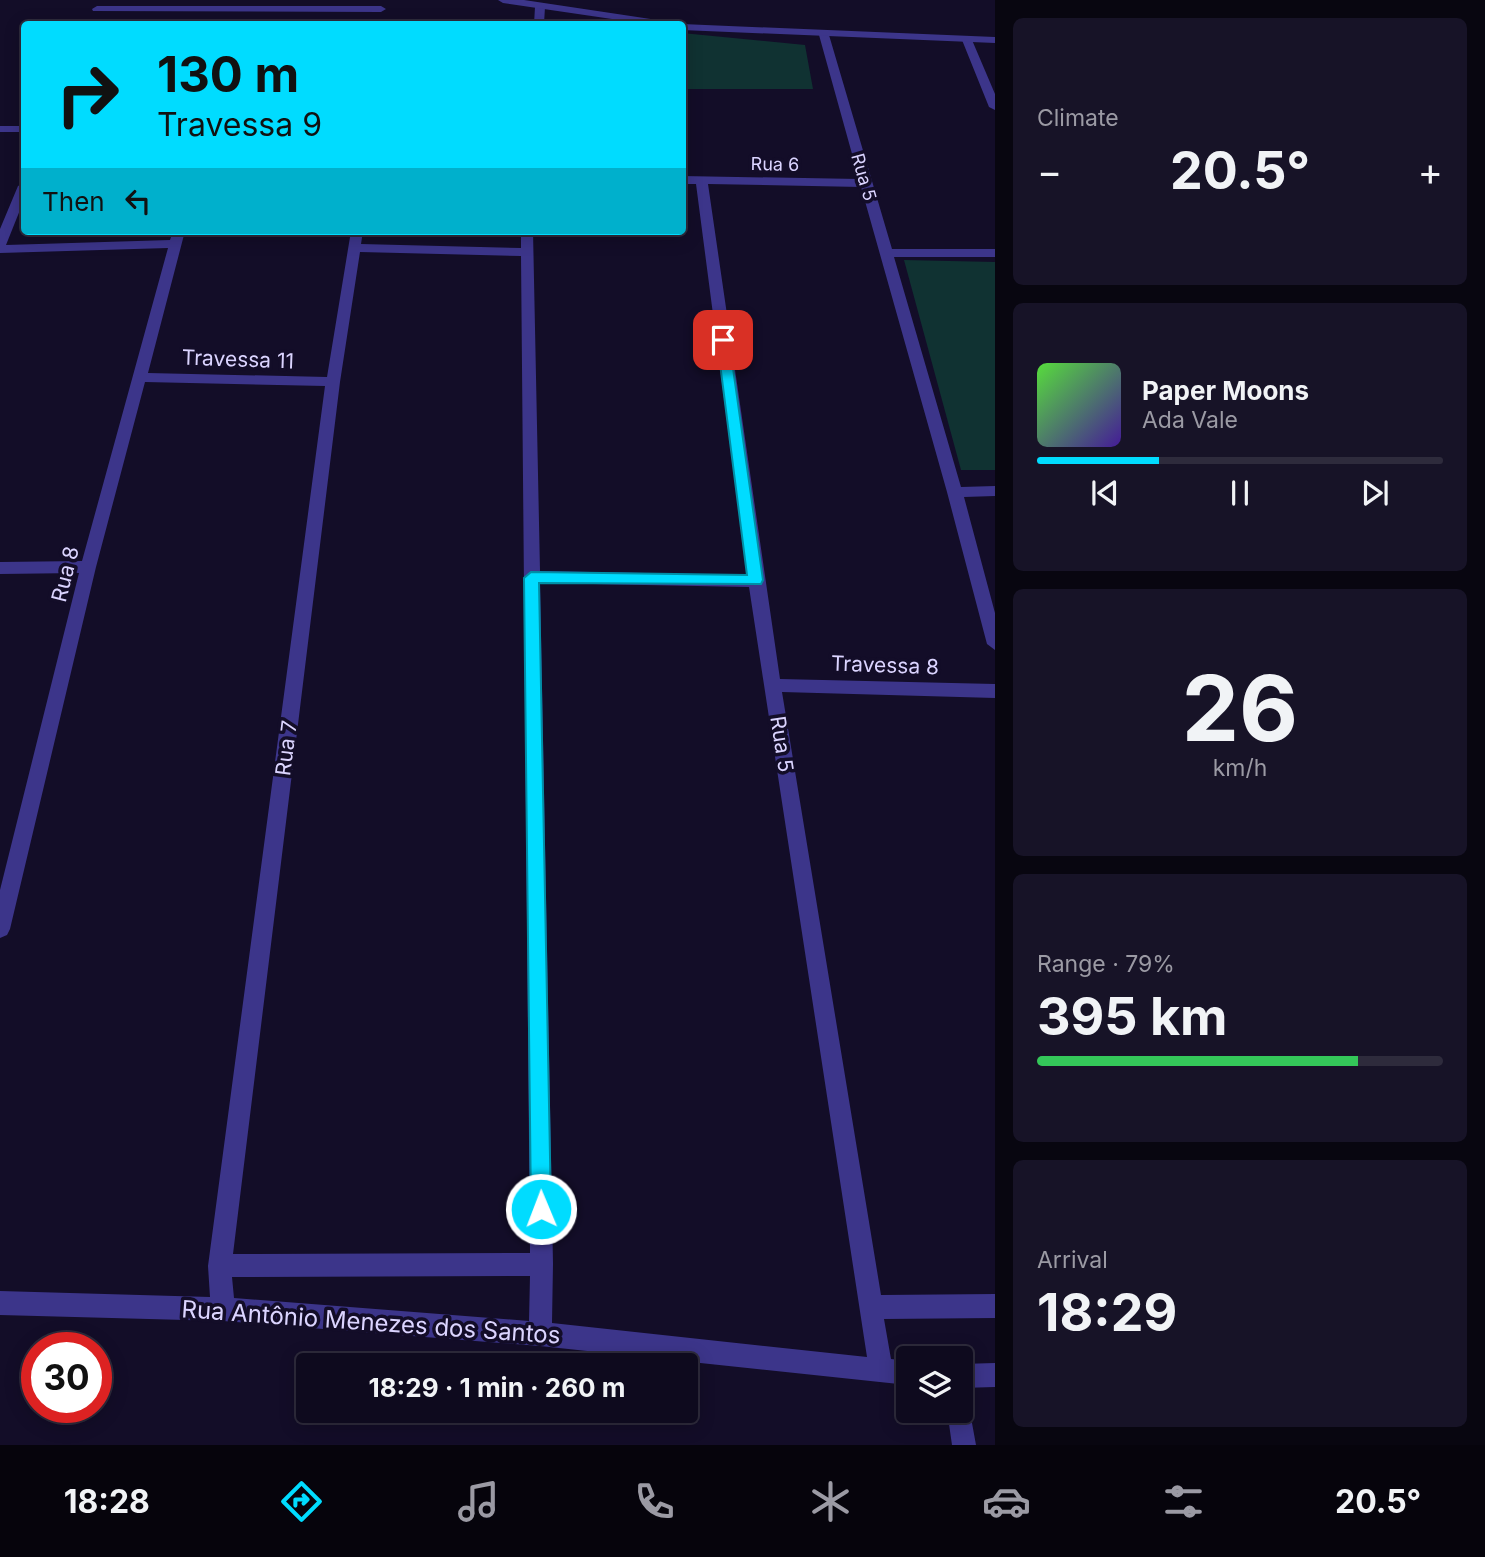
<!DOCTYPE html>
<meta charset="utf-8">
<style>
:root{--surface:#0e0a1e;--page:#171327;--text:#f1f3f6;--muted:#9b9aa4;--line:#2e2b3c;--accent:#00dcff}
body{margin:0;font-family:Inter,sans-serif;background:var(--page);color:var(--text);height:100vh;display:flex;flex-direction:column;font-size:26px;white-space:nowrap}
*{box-sizing:border-box;margin:0}
p{font-size:23px;color:var(--muted)}
.icon{flex:none;width:38px;height:38px;fill:none;stroke:currentColor;stroke-width:2;stroke-linecap:round;stroke-linejoin:round}
.map{position:relative;flex:1;overflow:hidden}
.panel{display:flex;flex-direction:column;gap:18px;padding:18px;background:#080610;width:490px}
.panel>*{flex:none}
.top-card{position:absolute;left:21px;top:21px;width:665px;height:214px;border-radius:7px;box-shadow:0 4px 18px #0003,0 0 0 2px var(--line);background:#00dcff;color:#111;overflow:hidden}
.fabs{position:absolute;left:896px;top:1346px;display:grid;gap:14px}
.fabs a{display:grid;place-items:center;width:77px;height:77px;border-radius:7px;background:var(--surface);box-shadow:0 4px 18px #0003,0 0 0 2px var(--line);font-size:35px}
.speed{position:absolute;left:21px;top:1332px;display:flex;gap:14px;font-size:35px;font-weight:700;text-align:center}
.speed>*{display:grid;place-content:center;width:91px;height:91px;border-radius:50%;background:var(--surface);box-shadow:0 4px 18px #0003,0 0 0 2px var(--line);line-height:1}
.speed .limit{border:10px solid #d22;background:#fff;color:#111}
.pin{position:absolute;display:grid;place-items:center;width:60px;height:60px;color:#fff;margin:-30px;border-radius:14px;box-shadow:0 4px 10px #0006}
.me{position:absolute;width:77px;margin:-38px;rotate:359deg;stroke-linejoin:round;filter:drop-shadow(0 0 5px #0008)}
.turn{display:flex;align-items:center;gap:24px;height:147px;padding:0 21px;font-size:32px}
.turn .icon{width:91px;height:91px;stroke-width:2.5}
.turn b{display:block;font-size:49px;line-height:60px}
.then{display:flex;align-items:center;height:66px;padding:0 21px;background:#0003;gap:14px;font-size:26px}
.big{font-size:52px;font-weight:700;line-height:1.1}
.panel .tile{flex:1;display:flex;flex-direction:column;justify-content:center;gap:10px;min-width:0;padding:0 24px;border-radius:10px;background:var(--page)}
.panel .dial{align-items:center;gap:0}
.dial b{font-size:91px;line-height:1}
.song{display:flex;align-items:center;gap:21px}
.cover{width:84px;height:84px;border-radius:10px;background:linear-gradient(135deg,hsl(110 70% 55%),hsl(260 70% 35%))}
.played{height:7px;border-radius:4px;background:linear-gradient(90deg,var(--accent) 30%,var(--line) 30%)}
.keys{display:flex;justify-content:space-around;direction:ltr}
.heat{display:flex;justify-content:space-between;align-items:center;font-size:38px;direction:ltr}
.charge{height:10px;border-radius:5px;background:linear-gradient(90deg,#34c759 79%,var(--line) 0)}
.trip{position:absolute;left:296px;top:1353px;width:402px;height:70px;border-radius:7px;background:var(--surface);box-shadow:0 4px 18px #0003,0 0 0 2px var(--line);font-weight:700;line-height:70px;text-align:center}
.dock{display:flex;height:112px;justify-content:space-around;align-items:center;background:#06040c;color:var(--muted)}
.dock .icon{width:49px;height:49px}
.dock .on{color:var(--accent)}
.dock b{font-size:32px;color:var(--text)}
main{display:flex;flex:1;min-height:0}
.map>svg:first-child{display:block}
.green{fill:#103232}
.lines{fill:none;stroke-linecap:round;stroke-linejoin:round}
.minor{fill:#3c358a;fill-rule:evenodd}
.tertiary{fill:#3c358a;fill-rule:evenodd}
.route{fill:#00dcff;stroke:#008fa6;stroke-width:2}
.labels{text-anchor:middle;dominant-baseline:central;stroke-width:7;stroke-linejoin:round;paint-order:stroke}
.far-street-label{font-size:18px;fill:#dbd4ff;stroke:#130d28}
.street-label{font-size:21px;fill:#dbd4ff;stroke:#130d28}
.near-street-label{font-size:24px;fill:#dbd4ff;stroke:#130d28}
</style>
<main>
<div class="map">
<svg width="995" height="1445" viewBox="0 0 995 1445">
<rect width="100%" height="100%" fill="#130d28"/>
<!-- green -->
<path class="green" d="M682 33 805 45 813 89H683Z
M904 260 995 262V470H961Z"/>
<g class="lines">
<!-- minor -->
<path class="minor" d="M540 4 545 7 544 24H534L535 7Z
M97 6H381L386 9 381 12 93 11 92 9Z
M824 32 829 35 892 249H995V257H894L961 487 995 486V496L964 497 995 613V650L987 644 947 492 861 187 708 184 780 679 995 684V698L782 692 881 1295 995 1294V1318L884 1319 891 1359 908 1361V1385L540 1346 223 1321 0 1315V1291L210 1297 208 1266 325 386 145 382 96 567 10 929 7 935 0 938V890L79 573 0 574V562L82 561 168 248 0 253V229L18 186 24 183V200L6 245 170 240 173 231H185L148 373 327 377 351 231H363L361 244 521 248V231H533L540 571 747 575 696 184H682V176L859 179 819 35ZM360 252 521 256 530 1253 233 1254 340 382ZM540 583 749 587 867 1357 552 1323 553 1264ZM530 1276 529 1321 234 1298 232 1277Z
M967 37 972 40 995 94V110L989 107 962 40Z
M0 126H24V132H0Z
M995 1363V1387L961 1388V1364Z
M961 1398 968 1401 976 1445H952L947 1410H961Z"/>
<!-- tertiary -->
<path class="tertiary" d="M498 0H524L664 21 669 24H646L503 3Z
M679 24H682L995 37V43L682 30V24Z"/>
</g>
<!-- route -->
<path class="route" d="M723 336 729 340 763 580 761 584 539 583 551 1209 548 1216 541 1219 534 1216 531 1209 524 578 531 572 747 575 717 340Z"/>
<g class="labels">
<!-- far-street labels -->
<g class="far-street-label">
<text transform="translate(775 164) rotate(1)">Rua 6</text>
<text transform="translate(864 177) rotate(74)">Rua 5</text>
</g>
<!-- street labels -->
<g class="street-label">
<text transform="translate(238 359) rotate(2)">Travessa 11</text>
<text transform="translate(65 574) rotate(-76)">Rua 8</text>
<text transform="translate(885 665) rotate(2)">Travessa 8</text>
<text transform="translate(782 744) rotate(81)">Rua 5</text>
<text transform="translate(286 748) rotate(-83)">Rua 7</text>
</g>
<!-- near-street labels -->
<g class="near-street-label">
<text transform="translate(371 1322) rotate(4)">Rua Antônio Menezes dos Santos</text>
</g>
</g>
</svg>
<div class="fabs">
<a><svg class="icon" aria-label="layers" viewBox="0 0 24 24"><path d="M12 4l9 5-9 5-9-5zM3 14l9 5 9-5"/></svg></a>
</div>
<div class="speed"><div class="limit">30</div></div>
<div class="pin" style="left:723px;top:340px;background:#d93025"><svg class="icon" aria-label="arrive" viewBox="0 0 24 24"><path d="M6 21V4h12l-3 4 3 4H6"/></svg></div>
<svg class="me" style="left:541px;top:1209px" viewBox="-20 -20 40 40"><circle r="17" fill="#00dcff" stroke="#fff" stroke-width="3"/><path d="M0-11L8 9 0 5-8 9z" fill="#fff"/></svg>
<div class="trip">18:29 · 1 min · 260 m</div>
<div class="top-card">
<div class="turn"><svg class="icon" aria-label="right" viewBox="0 0 24 24"><path d="M7 20v-9h11M14 6l5 5-5 5"/></svg><div><b>130 m</b>Travessa 9</div></div>
<div class="then">Then<svg class="icon" aria-label="left" viewBox="0 0 24 24"><path d="M17 20v-9H6M10 6l-5 5 5 5"/></svg></div>
</div>
</div>
<section class="panel">
<div class="tile"><p>Climate</p>
<div class="heat"><a>−</a><b class="big">20.5°</b><a>+</a></div>
</div>
<div class="tile">
<div class="song"><i class="cover"></i><div><b>Paper Moons</b><p>Ada Vale</p></div></div>
<div class="played"></div>
<div class="keys"><svg class="icon" aria-label="previous" viewBox="0 0 24 24"><path d="M18 5L8 12l10 7zM5 5v14"/></svg><svg class="icon" aria-label="pause" viewBox="0 0 24 24"><path d="M8 5v14M16 5v14"/></svg><svg class="icon" aria-label="next" viewBox="0 0 24 24"><path d="M6 5l10 7-10 7zM19 5v14"/></svg></div>
</div>
<div class="tile dial"><b>26</b><p>km/h</p></div>
<div class="tile"><p>Range · 79%</p><b class="big">395 km</b><div class="charge"></div></div>
<div class="tile"><p>Arrival</p><b class="big">18:29</b></div>
</section>
</main>
<nav class="dock">
<b>18:28</b>
<svg class="icon on" aria-label="directions" viewBox="0 0 24 24"><path d="M12 3l9 9-9 9-9-9zM9 14v-3h6M13 9l2 2-2 2"/></svg>
<svg class="icon" aria-label="music" viewBox="0 0 24 24"><path d="M9 18V5l10-2v13"/><circle cx="6" cy="18" r="3"/><circle cx="16" cy="16" r="3"/></svg>
<svg class="icon" aria-label="phone" viewBox="0 0 24 24"><path d="M5 4h4l2 5-3 2q2 4 5 5l2-3 5 2v4C11 20 4 13 5 4z"/></svg>
<svg class="icon" aria-label="climate" viewBox="0 0 24 24"><path d="M12 3v18M4 7l16 10M4 17L20 7"/></svg>
<svg class="icon" aria-label="car" viewBox="0 0 24 24"><path d="M5 17H2v-5l4-1 3-4h7l3 4 3 1v5h-3M9 17h6M6 11h13"/><circle cx="7" cy="17" r="2"/><circle cx="17" cy="17" r="2"/></svg>
<svg class="icon" aria-label="filters" viewBox="0 0 24 24"><path d="M4 7h16M4 17h16"/><circle cx="9" cy="7" r="2"/><circle cx="15" cy="17" r="2"/></svg>
<b>20.5°</b>
</nav>
